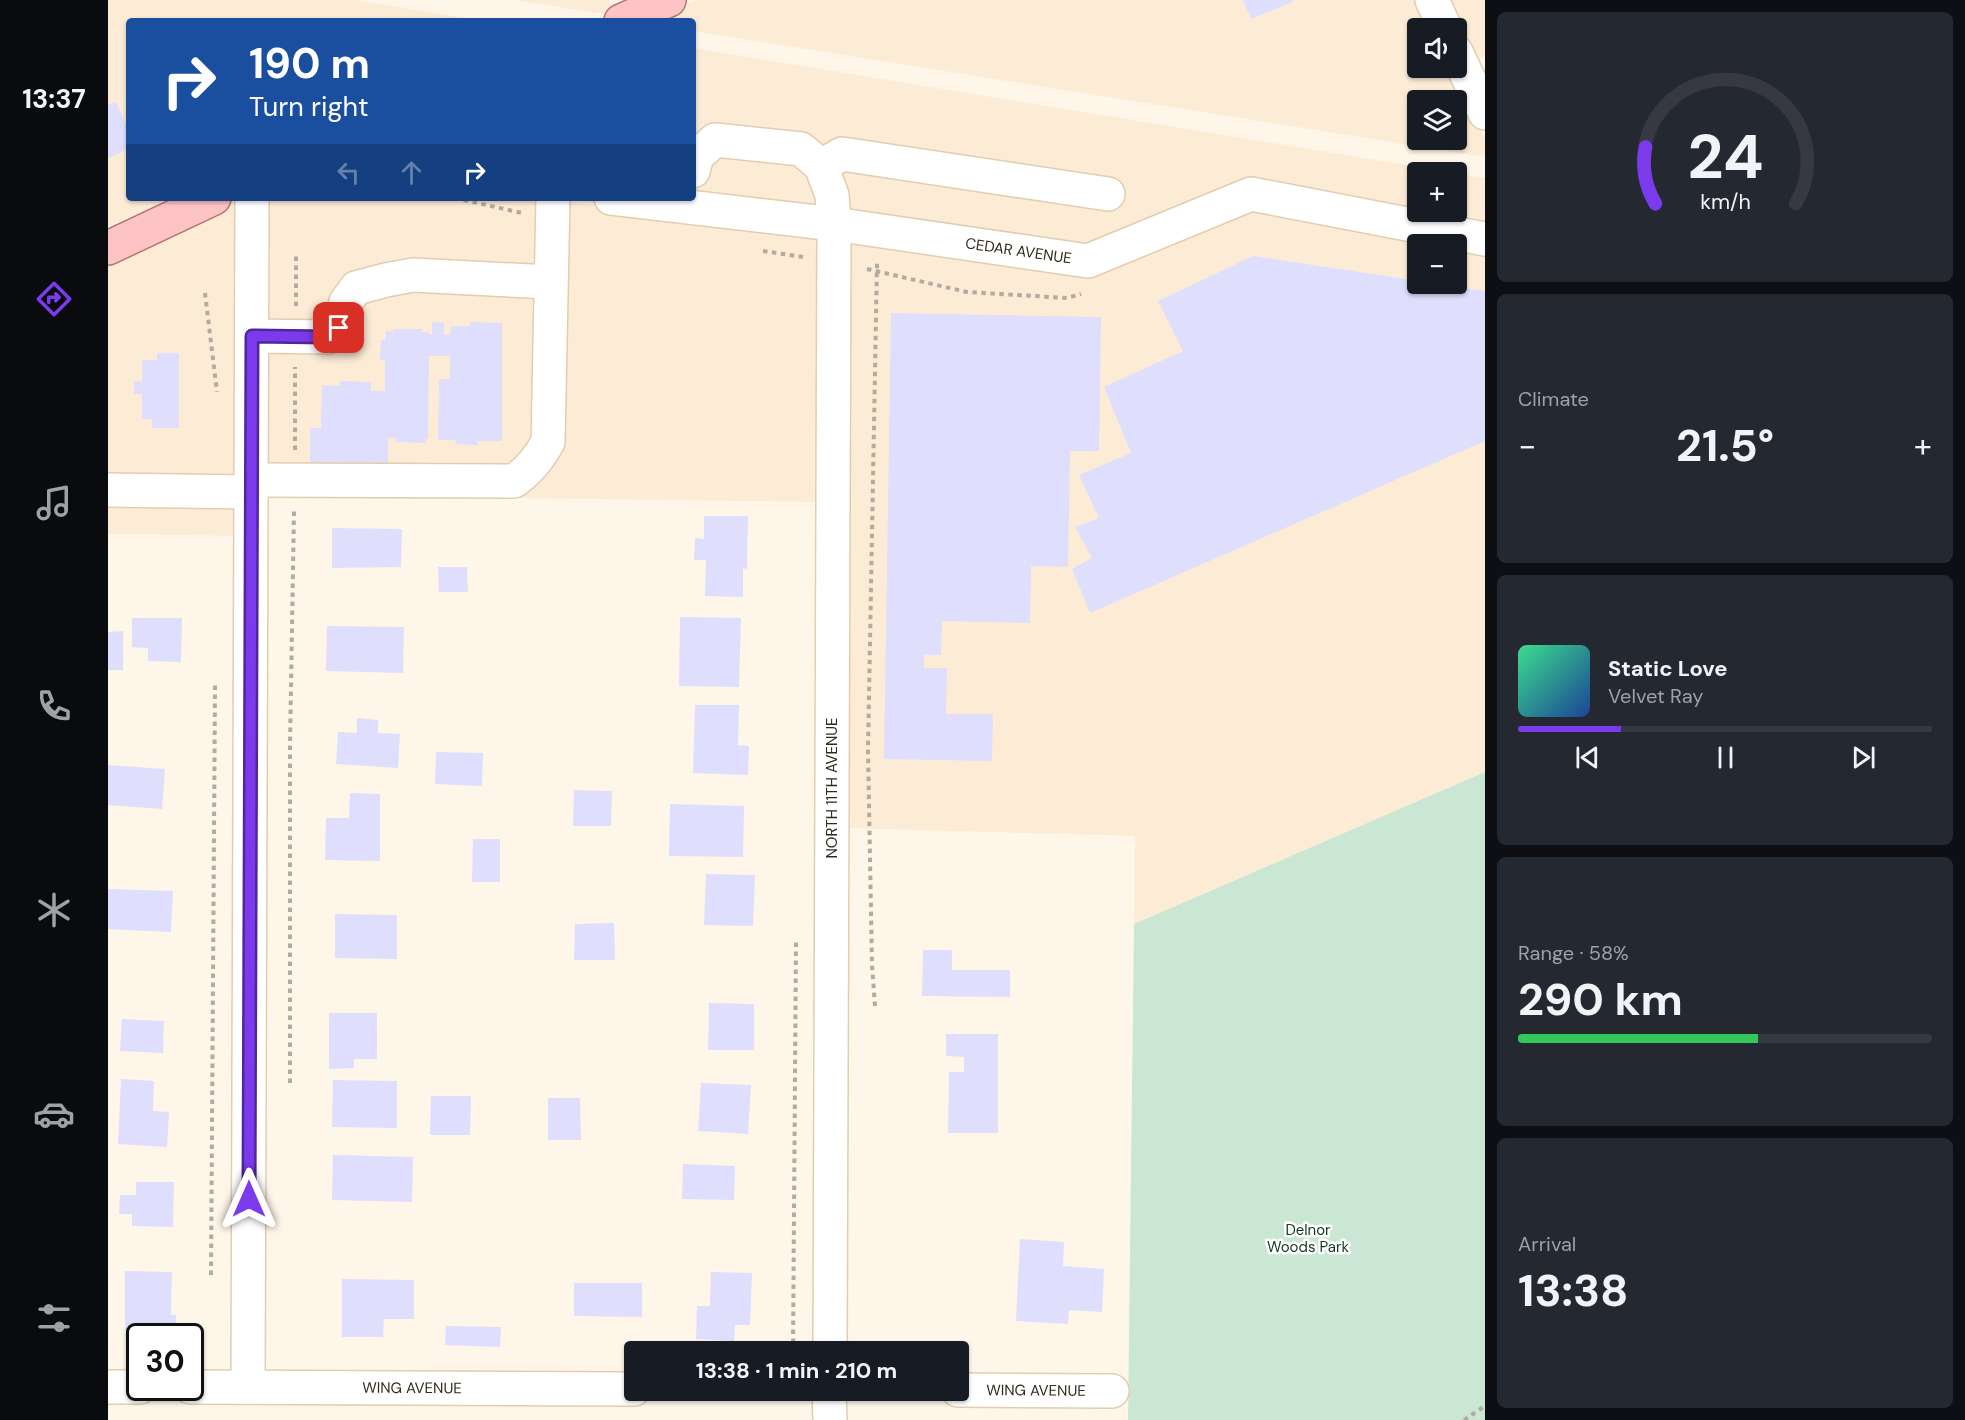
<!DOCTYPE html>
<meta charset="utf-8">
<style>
:root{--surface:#171b24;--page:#242831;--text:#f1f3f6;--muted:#9ea1a6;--line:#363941;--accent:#7c3aed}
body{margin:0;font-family:"DM Sans",sans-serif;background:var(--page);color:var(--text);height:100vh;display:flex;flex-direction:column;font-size:22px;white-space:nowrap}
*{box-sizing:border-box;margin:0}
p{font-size:20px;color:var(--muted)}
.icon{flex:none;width:33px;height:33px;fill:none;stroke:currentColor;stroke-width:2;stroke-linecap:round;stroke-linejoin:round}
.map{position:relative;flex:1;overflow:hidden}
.details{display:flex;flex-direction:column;gap:12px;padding:12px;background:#0d0f14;width:480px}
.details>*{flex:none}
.hud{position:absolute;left:18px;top:18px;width:570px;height:183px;border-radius:6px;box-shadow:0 2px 4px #0004;background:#1a4fa0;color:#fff;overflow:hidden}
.controls{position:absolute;left:1299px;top:18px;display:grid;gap:12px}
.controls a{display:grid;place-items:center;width:60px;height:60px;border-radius:6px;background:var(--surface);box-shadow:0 2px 4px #0004;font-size:30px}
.speed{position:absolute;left:18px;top:1323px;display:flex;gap:12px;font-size:30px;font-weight:700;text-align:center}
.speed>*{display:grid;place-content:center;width:78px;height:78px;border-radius:50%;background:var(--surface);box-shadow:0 2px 4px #0004;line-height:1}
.speed .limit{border:3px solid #111;border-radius:9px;background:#fff;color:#111}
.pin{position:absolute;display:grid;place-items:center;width:51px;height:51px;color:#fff;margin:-26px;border-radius:12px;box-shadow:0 3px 9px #0006}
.me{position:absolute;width:66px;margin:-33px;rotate:0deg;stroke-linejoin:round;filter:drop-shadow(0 0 4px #0008)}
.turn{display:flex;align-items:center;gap:21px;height:126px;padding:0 24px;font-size:27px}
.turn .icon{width:78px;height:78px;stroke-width:2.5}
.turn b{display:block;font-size:42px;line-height:51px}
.lanes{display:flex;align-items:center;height:57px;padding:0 24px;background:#0003;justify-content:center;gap:30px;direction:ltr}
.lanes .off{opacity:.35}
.big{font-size:45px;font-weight:700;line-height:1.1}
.details .tile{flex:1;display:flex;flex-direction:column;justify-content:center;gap:9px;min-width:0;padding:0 21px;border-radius:9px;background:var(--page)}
.details .dial{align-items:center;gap:0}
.dial svg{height:156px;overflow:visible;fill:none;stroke:var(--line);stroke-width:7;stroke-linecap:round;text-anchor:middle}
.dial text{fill:var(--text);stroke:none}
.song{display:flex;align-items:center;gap:18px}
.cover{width:72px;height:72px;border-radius:9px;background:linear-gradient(135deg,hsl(150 70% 55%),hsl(220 70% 35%))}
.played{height:6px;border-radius:3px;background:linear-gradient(90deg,var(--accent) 25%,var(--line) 25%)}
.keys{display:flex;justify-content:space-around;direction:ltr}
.heat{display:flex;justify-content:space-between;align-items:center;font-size:33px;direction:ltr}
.charge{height:9px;border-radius:4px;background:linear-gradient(90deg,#34c759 58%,var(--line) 0)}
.trip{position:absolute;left:516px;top:1341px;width:345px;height:60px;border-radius:6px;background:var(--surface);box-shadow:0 2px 4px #0004;font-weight:700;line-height:60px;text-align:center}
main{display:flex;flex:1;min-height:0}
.dock{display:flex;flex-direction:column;width:108px;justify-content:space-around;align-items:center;background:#090b0e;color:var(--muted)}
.dock .icon{width:42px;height:42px}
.dock .selected{color:var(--accent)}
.dock b{font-size:27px;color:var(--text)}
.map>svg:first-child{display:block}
.built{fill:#fcecd6;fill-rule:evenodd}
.green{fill:#cae7d3}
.building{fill:#dfdefd}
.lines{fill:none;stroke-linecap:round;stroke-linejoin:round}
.minor-casing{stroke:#e2cdaf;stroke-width:36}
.major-casing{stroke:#b67371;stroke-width:36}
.path{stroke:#b3ab9f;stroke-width:4;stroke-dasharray:4.5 4.5;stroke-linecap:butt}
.minor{stroke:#fff;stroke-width:33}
.major{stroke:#fec3c5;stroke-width:33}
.route-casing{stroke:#51269a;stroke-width:15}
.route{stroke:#7c3aed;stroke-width:10}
.labels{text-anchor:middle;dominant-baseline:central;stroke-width:5;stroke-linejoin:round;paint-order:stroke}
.street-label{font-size:15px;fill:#31291d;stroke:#fff}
.park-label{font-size:15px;fill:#123821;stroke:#fff}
</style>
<main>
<nav class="dock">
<b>13:37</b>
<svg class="icon selected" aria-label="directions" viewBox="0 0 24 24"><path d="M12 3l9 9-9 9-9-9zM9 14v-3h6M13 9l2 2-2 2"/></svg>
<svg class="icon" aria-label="music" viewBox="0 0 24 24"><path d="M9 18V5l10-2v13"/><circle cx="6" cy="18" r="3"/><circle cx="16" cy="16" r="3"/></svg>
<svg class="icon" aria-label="phone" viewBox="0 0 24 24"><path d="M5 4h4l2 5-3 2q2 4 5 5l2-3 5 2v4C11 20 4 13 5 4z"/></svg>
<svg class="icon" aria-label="climate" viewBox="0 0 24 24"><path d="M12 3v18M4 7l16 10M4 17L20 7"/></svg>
<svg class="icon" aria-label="car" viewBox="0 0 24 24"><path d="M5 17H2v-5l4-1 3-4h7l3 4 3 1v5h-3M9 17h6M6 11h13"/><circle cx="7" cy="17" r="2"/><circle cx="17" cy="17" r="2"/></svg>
<svg class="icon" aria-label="filters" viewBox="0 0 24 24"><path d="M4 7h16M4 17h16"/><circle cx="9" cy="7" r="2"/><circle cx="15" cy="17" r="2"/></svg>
</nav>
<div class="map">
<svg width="1377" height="1420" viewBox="0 0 1377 1420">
<rect width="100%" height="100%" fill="#fff6ea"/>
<!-- built -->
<path class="built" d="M0 0H248L375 21H21V198H66L0 226Z
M407 0H501L508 16Z
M589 0H1312L1325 28H1310V68H1344L1377 139V157L585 31V21H544ZM1310 100H1348V140H1310Z
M1333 0H1377V56L1362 62Z
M585 48 1342 172H1310V212H1348L1349 174 1377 178V772L1026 924 1027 836 737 828 736 216 585 197ZM1310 244H1348V284H1310Z
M126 198H134L133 536 0 534V261Z
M153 198H423L715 231 710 502 151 495Z"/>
<!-- green -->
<path class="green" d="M1377 772V1420H1020L1026 924Z"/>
<!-- building -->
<path class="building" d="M1135 0H1184L1185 2 1143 19Z
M8 102 21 131V149L0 158V105Z
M1145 256 1310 281V284H1327L1377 291V441L982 613 964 569 984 558 967 527 991 518 971 475 1023 453 996 387 1075 351 1050 301Z
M783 313 993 317 991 451H962L960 567 923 566 922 623 834 621 833 655H816V668H839L838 714H885L884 761 776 759Z
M324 322 336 323V335H342L343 326H362V322L394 323V441H370V445L348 444 347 440H330L331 379H342V356H321L320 439H317V443L288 442V438H280V473L202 467V428H213L214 385 232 386V381L263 382V391H277V360H272L273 340H277L278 331 285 332V329H314V332H321V334L324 335Z
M49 353H71V428H44V419H34V394H26V381L34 382V360H49Z
M596 516H640L639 569 635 568V597L597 596 598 560H586L587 538 596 539Z
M224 528 294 529 293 567 224 568Z
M330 567H359L360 592H331Z
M572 617 633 618 631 687 571 686Z
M24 618H74L73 662 40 661V648L24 647Z
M219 626 296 627 295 673 218 671Z
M15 631V670H0V632Z
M587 705H631L630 745 641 746 640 775 585 773Z
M249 718 270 720V733L292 734 290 768 228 764 230 732 249 733Z
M328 752 375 753 374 786 327 784Z
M0 765 57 769 54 809 0 805Z
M466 790 504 791 503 826H465Z
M242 793 272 794V861L217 860 218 818H241Z
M562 804 636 806 635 857 561 856Z
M365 839H392V882H364Z
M598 874 647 875 645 926 596 925Z
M0 889 65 891 63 932 0 929Z
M227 914 289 915V959L227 958Z
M506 923 507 960H466L467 924Z
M815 950H844V970H902V997L814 996Z
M601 1003 646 1004V1050H600Z
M221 1013H269V1059H246V1068L221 1069Z
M14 1019 56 1021 55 1053 12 1051Z
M838 1034H890V1133H840L841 1072H856V1057L838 1056Z
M13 1079 46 1081 45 1111 61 1112 59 1147 10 1144Z
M225 1080 289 1081V1128L224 1127Z
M593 1083 643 1085 640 1134 590 1131Z
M323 1096H363L362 1135H322Z
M440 1098H472L473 1140H440Z
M225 1155 305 1157 304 1202 224 1200Z
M575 1164 627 1166 626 1200 574 1199Z
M28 1182H66L65 1227 24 1226V1214H11L12 1195H28Z
M912 1239 956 1242 955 1266 996 1269 994 1312 961 1310 960 1324 908 1321Z
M17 1271 64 1272 63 1315H68V1330H17Z
M603 1272 644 1273 642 1325H627L626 1341 588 1339 589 1306H602Z
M234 1279 306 1280V1319H276L275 1337H234Z
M466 1283H534V1317L466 1316Z
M338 1326 393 1327 392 1347 337 1345Z"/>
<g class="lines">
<!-- minor casing -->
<g class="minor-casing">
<g id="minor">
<path d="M1324 0 1337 28"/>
<path d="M1348 52 1377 113"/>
<path d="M713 166 734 154 1000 194"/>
<path d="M585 171 589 156 607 140 693 149 713 166 724 195 726 224 722 1352"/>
<path id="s1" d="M503 198 726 224 980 261 1143 194 1377 239"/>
<path d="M144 336 220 337 231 328 238 302 248 288 278 280 305 275 442 282"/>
<path d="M143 480 406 481C421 471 431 458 440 442L445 198"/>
<path d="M0 490 143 492"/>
<path d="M0 1387H32"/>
<path id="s2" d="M82 1387 526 1389"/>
<path d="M140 1387 144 198"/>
<path d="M721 1390 722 1420"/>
<path id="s3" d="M850 1390 1004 1391"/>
</g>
</g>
<!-- major casing -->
<g class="major-casing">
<path id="major" d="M513 21 561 0
M0 248 106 198"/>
</g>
<!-- path -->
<path class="path" d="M347 198 414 213
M655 251 695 257
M759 269 859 292 959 298 973 294
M97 293 109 392
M188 306V256
M187 450V367
M767 1006 764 965 760 750 769 263
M182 1083V745L186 511
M103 1275 107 685
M685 1352 688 938
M1356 1420 1377 1406"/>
<!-- minor -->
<use href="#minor" class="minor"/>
<!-- major -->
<use href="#major" class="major"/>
</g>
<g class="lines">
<!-- route casing -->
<g class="route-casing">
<path id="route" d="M141 1199 144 336 220 337 231 328"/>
</g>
<!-- route -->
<use href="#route" class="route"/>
</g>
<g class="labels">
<!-- street labels -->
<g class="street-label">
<text stroke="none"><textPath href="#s1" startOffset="411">CEDAR AVENUE</textPath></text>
<text transform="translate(724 788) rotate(-90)">NORTH 11TH AVENUE</text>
<text stroke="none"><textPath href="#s2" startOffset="222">WING AVENUE</textPath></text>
<text stroke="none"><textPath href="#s3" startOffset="78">WING AVENUE</textPath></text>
</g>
<!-- park labels -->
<g class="park-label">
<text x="1200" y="1230">Delnor<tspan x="1200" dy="17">Woods Park</tspan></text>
</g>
</g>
</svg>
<div class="controls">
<a><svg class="icon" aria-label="sound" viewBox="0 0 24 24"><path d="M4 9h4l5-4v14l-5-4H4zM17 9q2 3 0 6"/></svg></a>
<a><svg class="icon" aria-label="layers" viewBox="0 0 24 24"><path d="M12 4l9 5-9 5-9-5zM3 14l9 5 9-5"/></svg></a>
<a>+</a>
<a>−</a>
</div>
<div class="speed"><div class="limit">30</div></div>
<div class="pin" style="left:231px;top:328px;background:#d93025"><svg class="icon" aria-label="arrive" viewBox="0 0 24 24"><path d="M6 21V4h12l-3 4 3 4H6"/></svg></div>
<svg class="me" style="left:141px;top:1199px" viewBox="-20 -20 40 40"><path d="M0-17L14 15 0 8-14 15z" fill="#7c3aed" stroke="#fff" stroke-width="4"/></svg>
<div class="trip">13:38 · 1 min · 210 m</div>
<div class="hud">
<div class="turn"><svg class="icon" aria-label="right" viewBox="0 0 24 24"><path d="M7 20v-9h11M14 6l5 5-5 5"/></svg><div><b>190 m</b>Turn right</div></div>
<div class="lanes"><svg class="icon off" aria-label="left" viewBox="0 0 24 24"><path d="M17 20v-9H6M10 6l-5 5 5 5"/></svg><svg class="icon off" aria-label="ahead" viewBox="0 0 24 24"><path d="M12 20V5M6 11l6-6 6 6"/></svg><svg class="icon" aria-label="right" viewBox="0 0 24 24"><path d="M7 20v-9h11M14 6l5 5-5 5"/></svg></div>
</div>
</div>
<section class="details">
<div class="tile dial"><svg viewBox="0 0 100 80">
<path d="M14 69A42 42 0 1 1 86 69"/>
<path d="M14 69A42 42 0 0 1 9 40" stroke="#7c3aed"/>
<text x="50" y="56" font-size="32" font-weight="700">24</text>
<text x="50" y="72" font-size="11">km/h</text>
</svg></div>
<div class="tile"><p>Climate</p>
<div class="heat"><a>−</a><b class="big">21.5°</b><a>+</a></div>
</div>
<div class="tile">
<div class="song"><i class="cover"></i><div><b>Static Love</b><p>Velvet Ray</p></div></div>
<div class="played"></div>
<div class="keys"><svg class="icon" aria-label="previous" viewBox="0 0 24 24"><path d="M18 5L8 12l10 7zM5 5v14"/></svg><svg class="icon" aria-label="pause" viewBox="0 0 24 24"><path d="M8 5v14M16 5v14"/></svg><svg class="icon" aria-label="next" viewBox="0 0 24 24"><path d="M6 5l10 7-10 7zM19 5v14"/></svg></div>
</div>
<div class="tile"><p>Range · 58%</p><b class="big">290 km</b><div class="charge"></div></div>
<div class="tile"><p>Arrival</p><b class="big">13:38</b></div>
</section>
</main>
